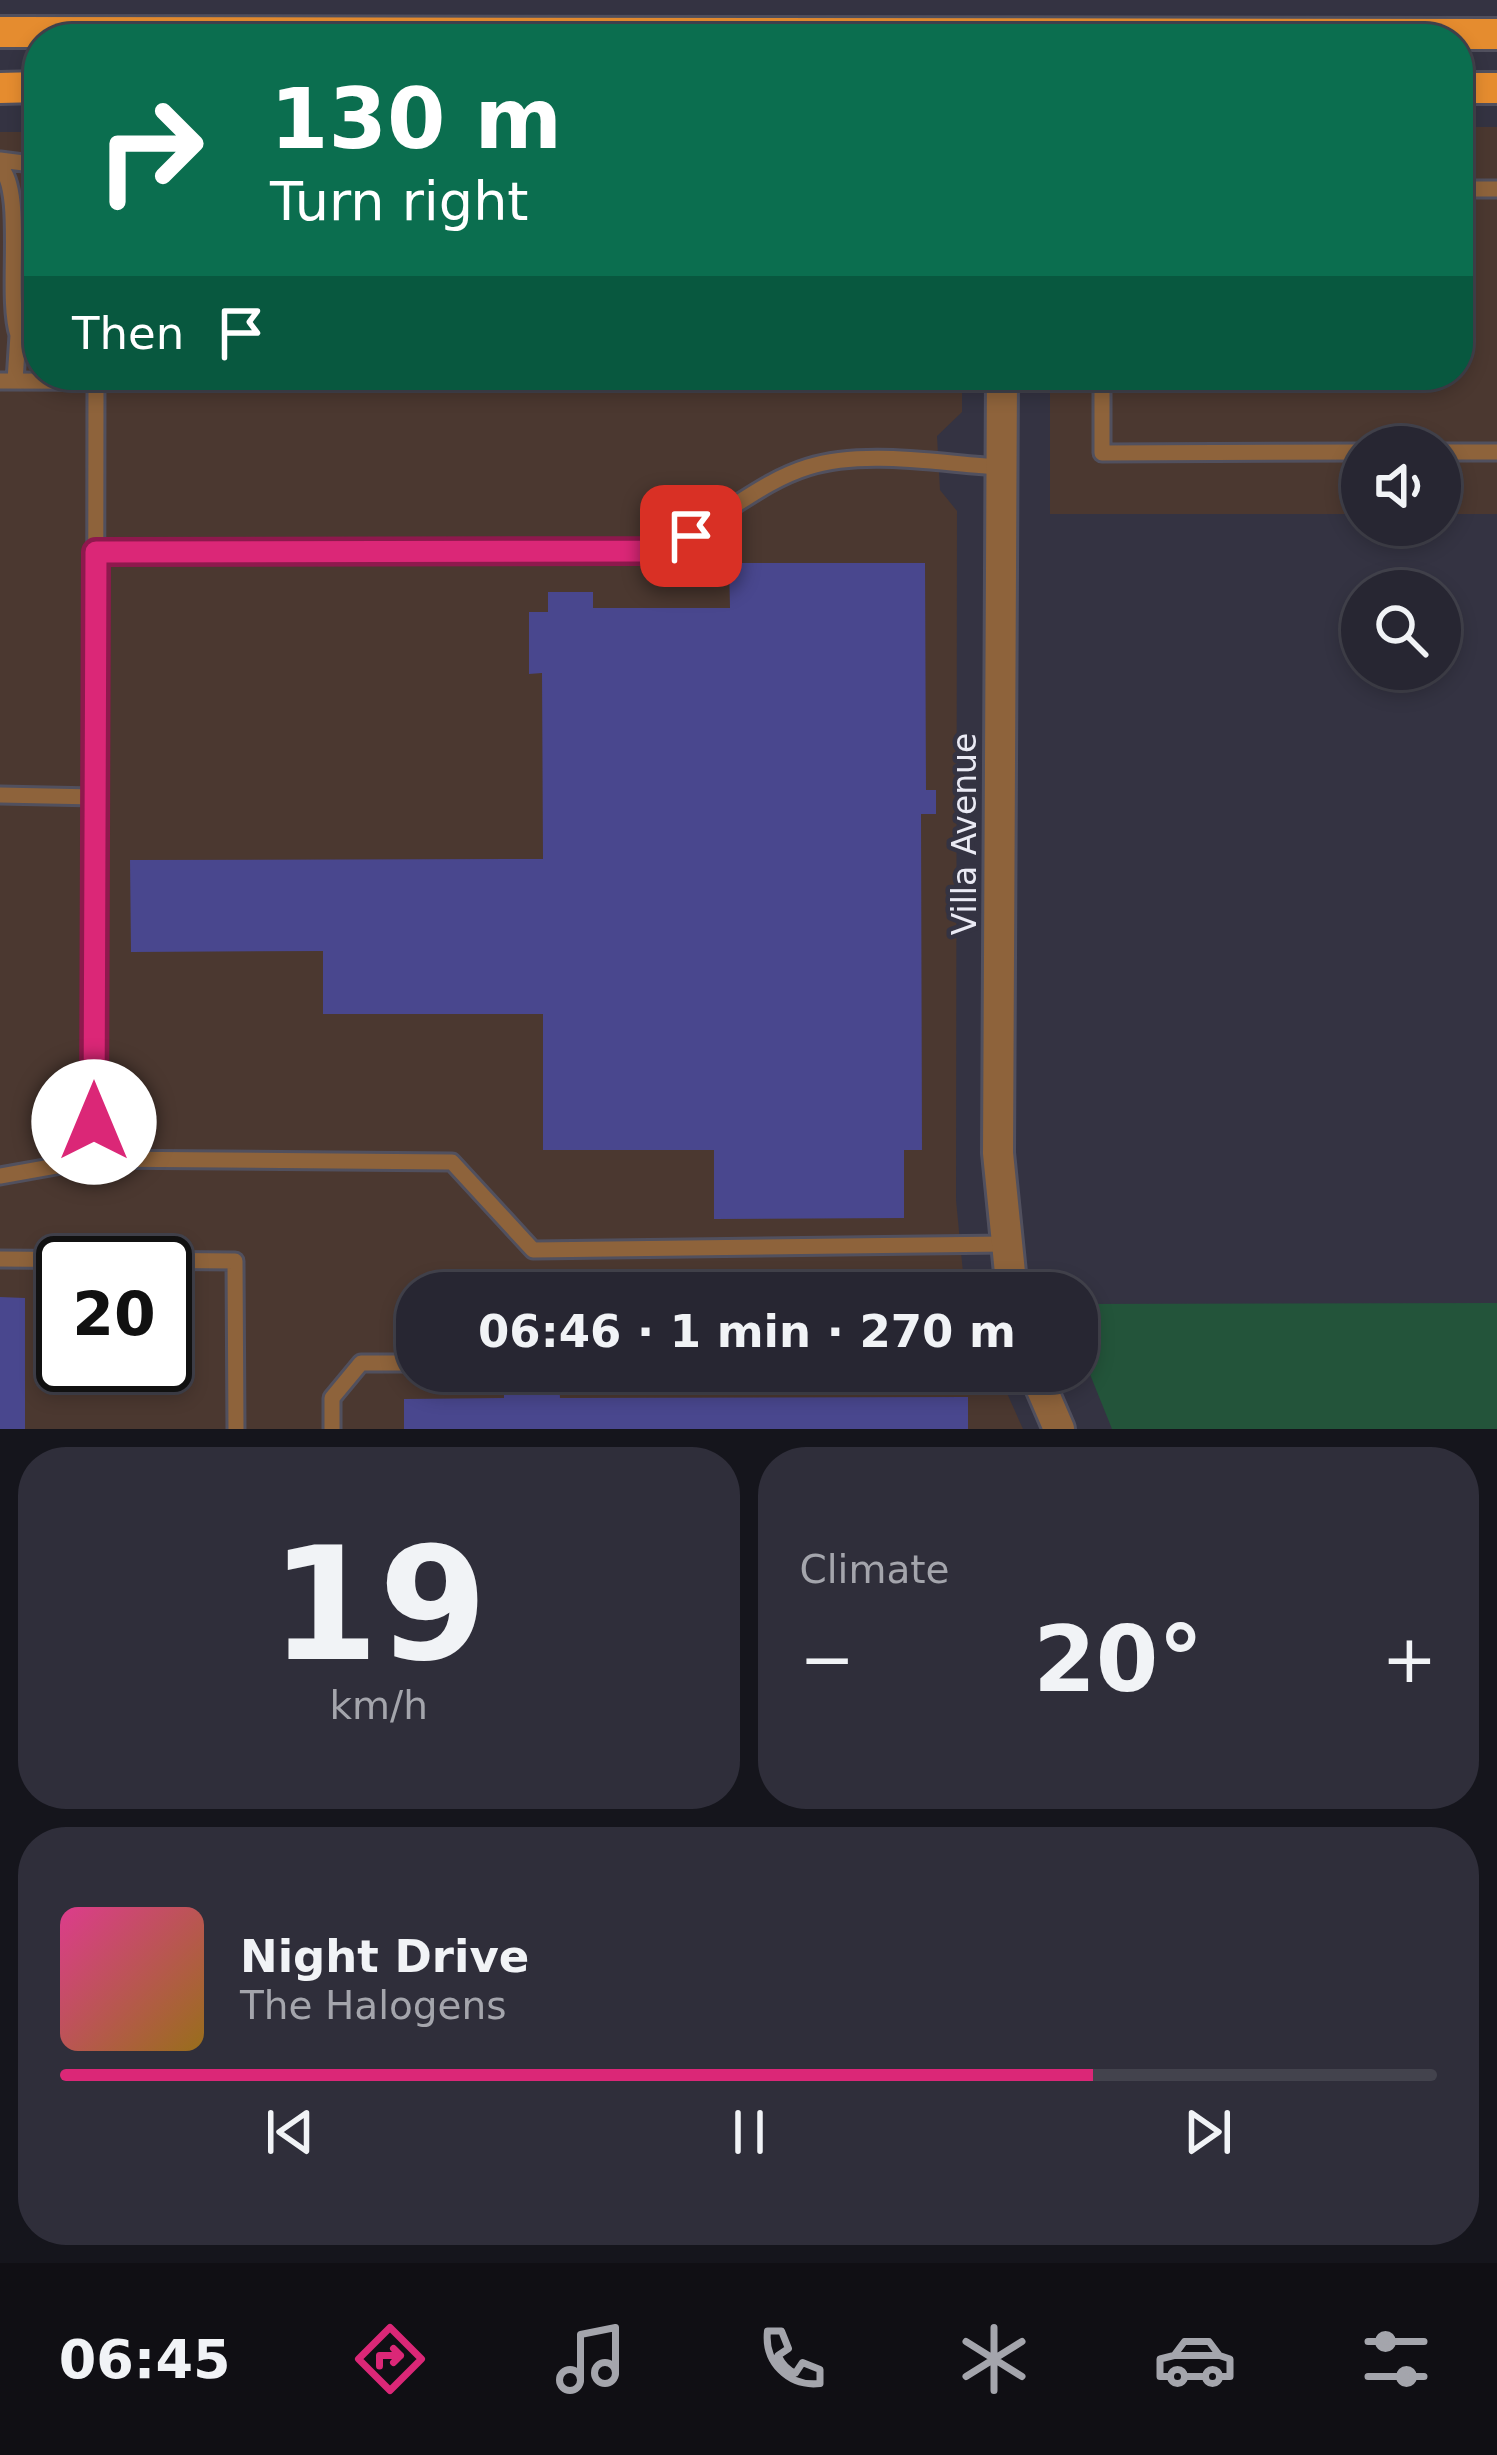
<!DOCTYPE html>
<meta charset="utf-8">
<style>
:root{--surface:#272632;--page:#2f2e3a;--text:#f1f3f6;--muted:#a4a5ac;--line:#43434d;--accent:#db2777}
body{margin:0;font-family:"DejaVu Sans",sans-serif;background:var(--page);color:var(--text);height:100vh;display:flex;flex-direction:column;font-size:45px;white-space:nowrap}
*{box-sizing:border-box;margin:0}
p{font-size:39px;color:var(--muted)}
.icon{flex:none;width:66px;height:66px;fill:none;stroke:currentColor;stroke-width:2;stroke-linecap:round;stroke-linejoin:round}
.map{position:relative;height:1429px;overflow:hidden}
.sheet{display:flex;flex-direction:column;gap:18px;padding:18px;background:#15151c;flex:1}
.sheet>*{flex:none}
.top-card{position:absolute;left:24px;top:24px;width:1449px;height:366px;border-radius:48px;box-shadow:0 6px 18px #0003,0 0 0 3px var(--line);background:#0b6e4f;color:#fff;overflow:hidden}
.controls{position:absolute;left:1341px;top:426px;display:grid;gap:24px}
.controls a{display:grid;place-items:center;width:120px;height:120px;border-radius:50%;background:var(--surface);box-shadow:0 6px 18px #0003,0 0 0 3px var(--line);font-size:60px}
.speed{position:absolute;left:36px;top:1236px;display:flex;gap:24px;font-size:60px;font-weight:700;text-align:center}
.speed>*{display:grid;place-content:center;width:156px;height:156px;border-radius:50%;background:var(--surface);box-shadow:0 6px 18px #0003,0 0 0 3px var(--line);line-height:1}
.speed .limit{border:6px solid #111;border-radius:18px;background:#fff;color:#111}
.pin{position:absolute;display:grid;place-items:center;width:102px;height:102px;color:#fff;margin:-51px;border-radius:24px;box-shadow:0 6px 18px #0006}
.me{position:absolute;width:132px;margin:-66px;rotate:0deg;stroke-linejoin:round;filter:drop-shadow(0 0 9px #0008)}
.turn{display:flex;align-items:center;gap:42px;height:252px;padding:0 48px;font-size:54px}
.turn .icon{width:156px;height:156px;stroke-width:2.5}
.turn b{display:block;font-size:84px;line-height:102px}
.then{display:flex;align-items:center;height:114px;padding:0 48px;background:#0003;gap:24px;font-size:45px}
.big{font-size:90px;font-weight:600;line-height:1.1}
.sheet .widget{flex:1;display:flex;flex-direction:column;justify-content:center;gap:18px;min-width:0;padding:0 42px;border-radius:48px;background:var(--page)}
.sheet .dial{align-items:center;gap:0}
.dial b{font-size:156px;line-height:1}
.song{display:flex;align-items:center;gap:36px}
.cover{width:144px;height:144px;border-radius:18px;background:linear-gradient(135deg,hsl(330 70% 55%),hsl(40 70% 35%))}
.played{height:12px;border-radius:6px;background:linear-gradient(90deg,var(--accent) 75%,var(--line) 75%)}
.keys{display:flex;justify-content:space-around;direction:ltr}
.heat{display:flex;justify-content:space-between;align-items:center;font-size:66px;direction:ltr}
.sheet .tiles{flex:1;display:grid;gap:18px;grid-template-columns:1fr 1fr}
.widget:last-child{grid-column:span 2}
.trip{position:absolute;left:396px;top:1272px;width:702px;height:120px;border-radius:48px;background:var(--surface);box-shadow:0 6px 18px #0003,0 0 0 3px var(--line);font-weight:600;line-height:120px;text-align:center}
.dock{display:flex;height:192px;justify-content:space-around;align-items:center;background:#100f14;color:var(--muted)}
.dock .icon{width:84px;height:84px}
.dock .selected{color:var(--accent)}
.dock b{font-size:54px;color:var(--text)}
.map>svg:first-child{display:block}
.commercial{fill:#4b3830;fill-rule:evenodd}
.green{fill:#23543a}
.building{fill:#49478e}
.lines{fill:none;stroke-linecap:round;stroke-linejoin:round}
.service-casing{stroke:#51505e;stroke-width:21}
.minor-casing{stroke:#51505e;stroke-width:36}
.primary-casing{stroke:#51505e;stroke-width:36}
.service{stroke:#8e633b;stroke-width:15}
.minor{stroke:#8e633b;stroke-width:30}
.primary{stroke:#e58c2f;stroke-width:30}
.route-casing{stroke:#8e194d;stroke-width:30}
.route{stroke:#db2777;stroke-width:21}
.labels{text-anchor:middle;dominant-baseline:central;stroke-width:9;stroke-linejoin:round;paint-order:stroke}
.street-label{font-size:33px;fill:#eaeaf4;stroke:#343342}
</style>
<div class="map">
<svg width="1497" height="1429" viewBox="0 0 1497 1429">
<rect width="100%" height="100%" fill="#343342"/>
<!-- commercial -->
<path class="commercial" d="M1458 127H1497V514H1440V447H1362V514H1050V375H1458Z
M0 132H39V375H962V412L937 436 940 490 957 511 956 1200 965 1293H417V1371H997L1023 1429H0ZM63 1263H165V1365H63Z"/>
<!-- green -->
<path class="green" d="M1497 1303V1429H1112L1077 1342V1304Z"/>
<!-- building -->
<path class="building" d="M20 206 39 207V263H19Z
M729 563H925L926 790H936V814H921L922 1150H904V1218L714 1219V1150H543V1014H323V951L131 952 130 860 543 859 542 673 529 674V612H548V592H593V608H730Z
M0 1297 25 1298V1429H0Z
M504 1379H559L560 1398 968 1397V1429H404V1399L504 1398Z"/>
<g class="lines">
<!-- service casing -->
<g class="service-casing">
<path id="service" d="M0 160 39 165
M0 167C25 191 5 295 18 335
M1458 189H1497
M1102 375V453L1362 452
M0 381 351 382
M15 381 18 335 39 301
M1440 452H1497
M96 552 644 551C711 532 750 485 808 467 866 449 942 464 1002 467
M0 795 95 797
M95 1159 96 375
M0 1176 95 1159 452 1162 533 1250 1005 1244
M0 1259 235 1261 236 1429
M332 1429V1398L361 1363H417"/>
</g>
<!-- minor casing -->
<g class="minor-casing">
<path id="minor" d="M1002 375 998 1153 1012 1293
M1034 1371 1059 1429"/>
</g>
<!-- primary casing -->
<g class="primary-casing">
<path id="primary" d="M0 32 1497 34
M0 88 39 87
M1458 88H1497"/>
</g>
<!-- service -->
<use href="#service" class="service"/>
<!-- minor -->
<use href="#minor" class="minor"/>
<!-- primary -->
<use href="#primary" class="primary"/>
</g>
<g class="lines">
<!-- route casing -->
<g class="route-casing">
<path id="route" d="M94 1122 96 552 644 551 691 536"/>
</g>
<!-- route -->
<use href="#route" class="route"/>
</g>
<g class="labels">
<!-- street labels -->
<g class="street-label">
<text transform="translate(964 834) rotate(-90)">Villa Avenue</text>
</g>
</g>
</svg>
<div class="controls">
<a><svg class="icon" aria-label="sound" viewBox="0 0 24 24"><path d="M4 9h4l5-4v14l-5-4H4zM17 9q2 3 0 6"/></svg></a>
<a><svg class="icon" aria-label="search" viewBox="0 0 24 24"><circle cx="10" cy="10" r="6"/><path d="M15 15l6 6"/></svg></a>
</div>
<div class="speed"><div class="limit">20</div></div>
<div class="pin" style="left:691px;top:536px;background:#d93025"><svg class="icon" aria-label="arrive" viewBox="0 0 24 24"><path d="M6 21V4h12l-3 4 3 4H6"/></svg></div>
<svg class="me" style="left:94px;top:1122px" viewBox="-20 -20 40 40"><circle r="19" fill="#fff"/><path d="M0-13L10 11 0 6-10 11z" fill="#db2777"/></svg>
<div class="trip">06:46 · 1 min · 270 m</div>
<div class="top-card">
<div class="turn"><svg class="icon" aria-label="right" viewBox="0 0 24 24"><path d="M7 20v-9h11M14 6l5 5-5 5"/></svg><div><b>130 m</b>Turn right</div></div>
<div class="then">Then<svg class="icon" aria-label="arrive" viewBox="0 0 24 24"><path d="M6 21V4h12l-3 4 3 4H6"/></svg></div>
</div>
</div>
<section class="sheet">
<div class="tiles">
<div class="widget dial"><b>19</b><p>km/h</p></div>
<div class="widget"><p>Climate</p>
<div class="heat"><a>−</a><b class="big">20°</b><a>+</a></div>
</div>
<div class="widget">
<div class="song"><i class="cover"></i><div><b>Night Drive</b><p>The Halogens</p></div></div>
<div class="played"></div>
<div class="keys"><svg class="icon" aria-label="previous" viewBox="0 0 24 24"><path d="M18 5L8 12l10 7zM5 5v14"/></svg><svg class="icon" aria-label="pause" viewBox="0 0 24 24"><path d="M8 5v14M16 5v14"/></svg><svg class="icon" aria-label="next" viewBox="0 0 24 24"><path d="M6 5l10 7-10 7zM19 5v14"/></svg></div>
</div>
</div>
</section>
<nav class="dock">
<b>06:45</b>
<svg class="icon selected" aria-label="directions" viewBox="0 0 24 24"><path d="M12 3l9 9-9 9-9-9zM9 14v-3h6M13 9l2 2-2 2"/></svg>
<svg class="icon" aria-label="music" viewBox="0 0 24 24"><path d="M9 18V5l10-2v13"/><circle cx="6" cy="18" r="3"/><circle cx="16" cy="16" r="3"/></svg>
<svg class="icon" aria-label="phone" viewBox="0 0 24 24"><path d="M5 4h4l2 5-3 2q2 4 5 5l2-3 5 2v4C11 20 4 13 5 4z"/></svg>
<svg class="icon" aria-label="climate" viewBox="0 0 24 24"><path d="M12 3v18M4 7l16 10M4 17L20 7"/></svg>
<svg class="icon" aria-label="car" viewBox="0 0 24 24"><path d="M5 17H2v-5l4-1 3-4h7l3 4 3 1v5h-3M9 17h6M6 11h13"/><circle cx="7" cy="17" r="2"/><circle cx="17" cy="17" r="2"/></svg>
<svg class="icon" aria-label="filters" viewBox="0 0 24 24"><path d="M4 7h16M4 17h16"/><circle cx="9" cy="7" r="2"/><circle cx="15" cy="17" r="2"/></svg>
</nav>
